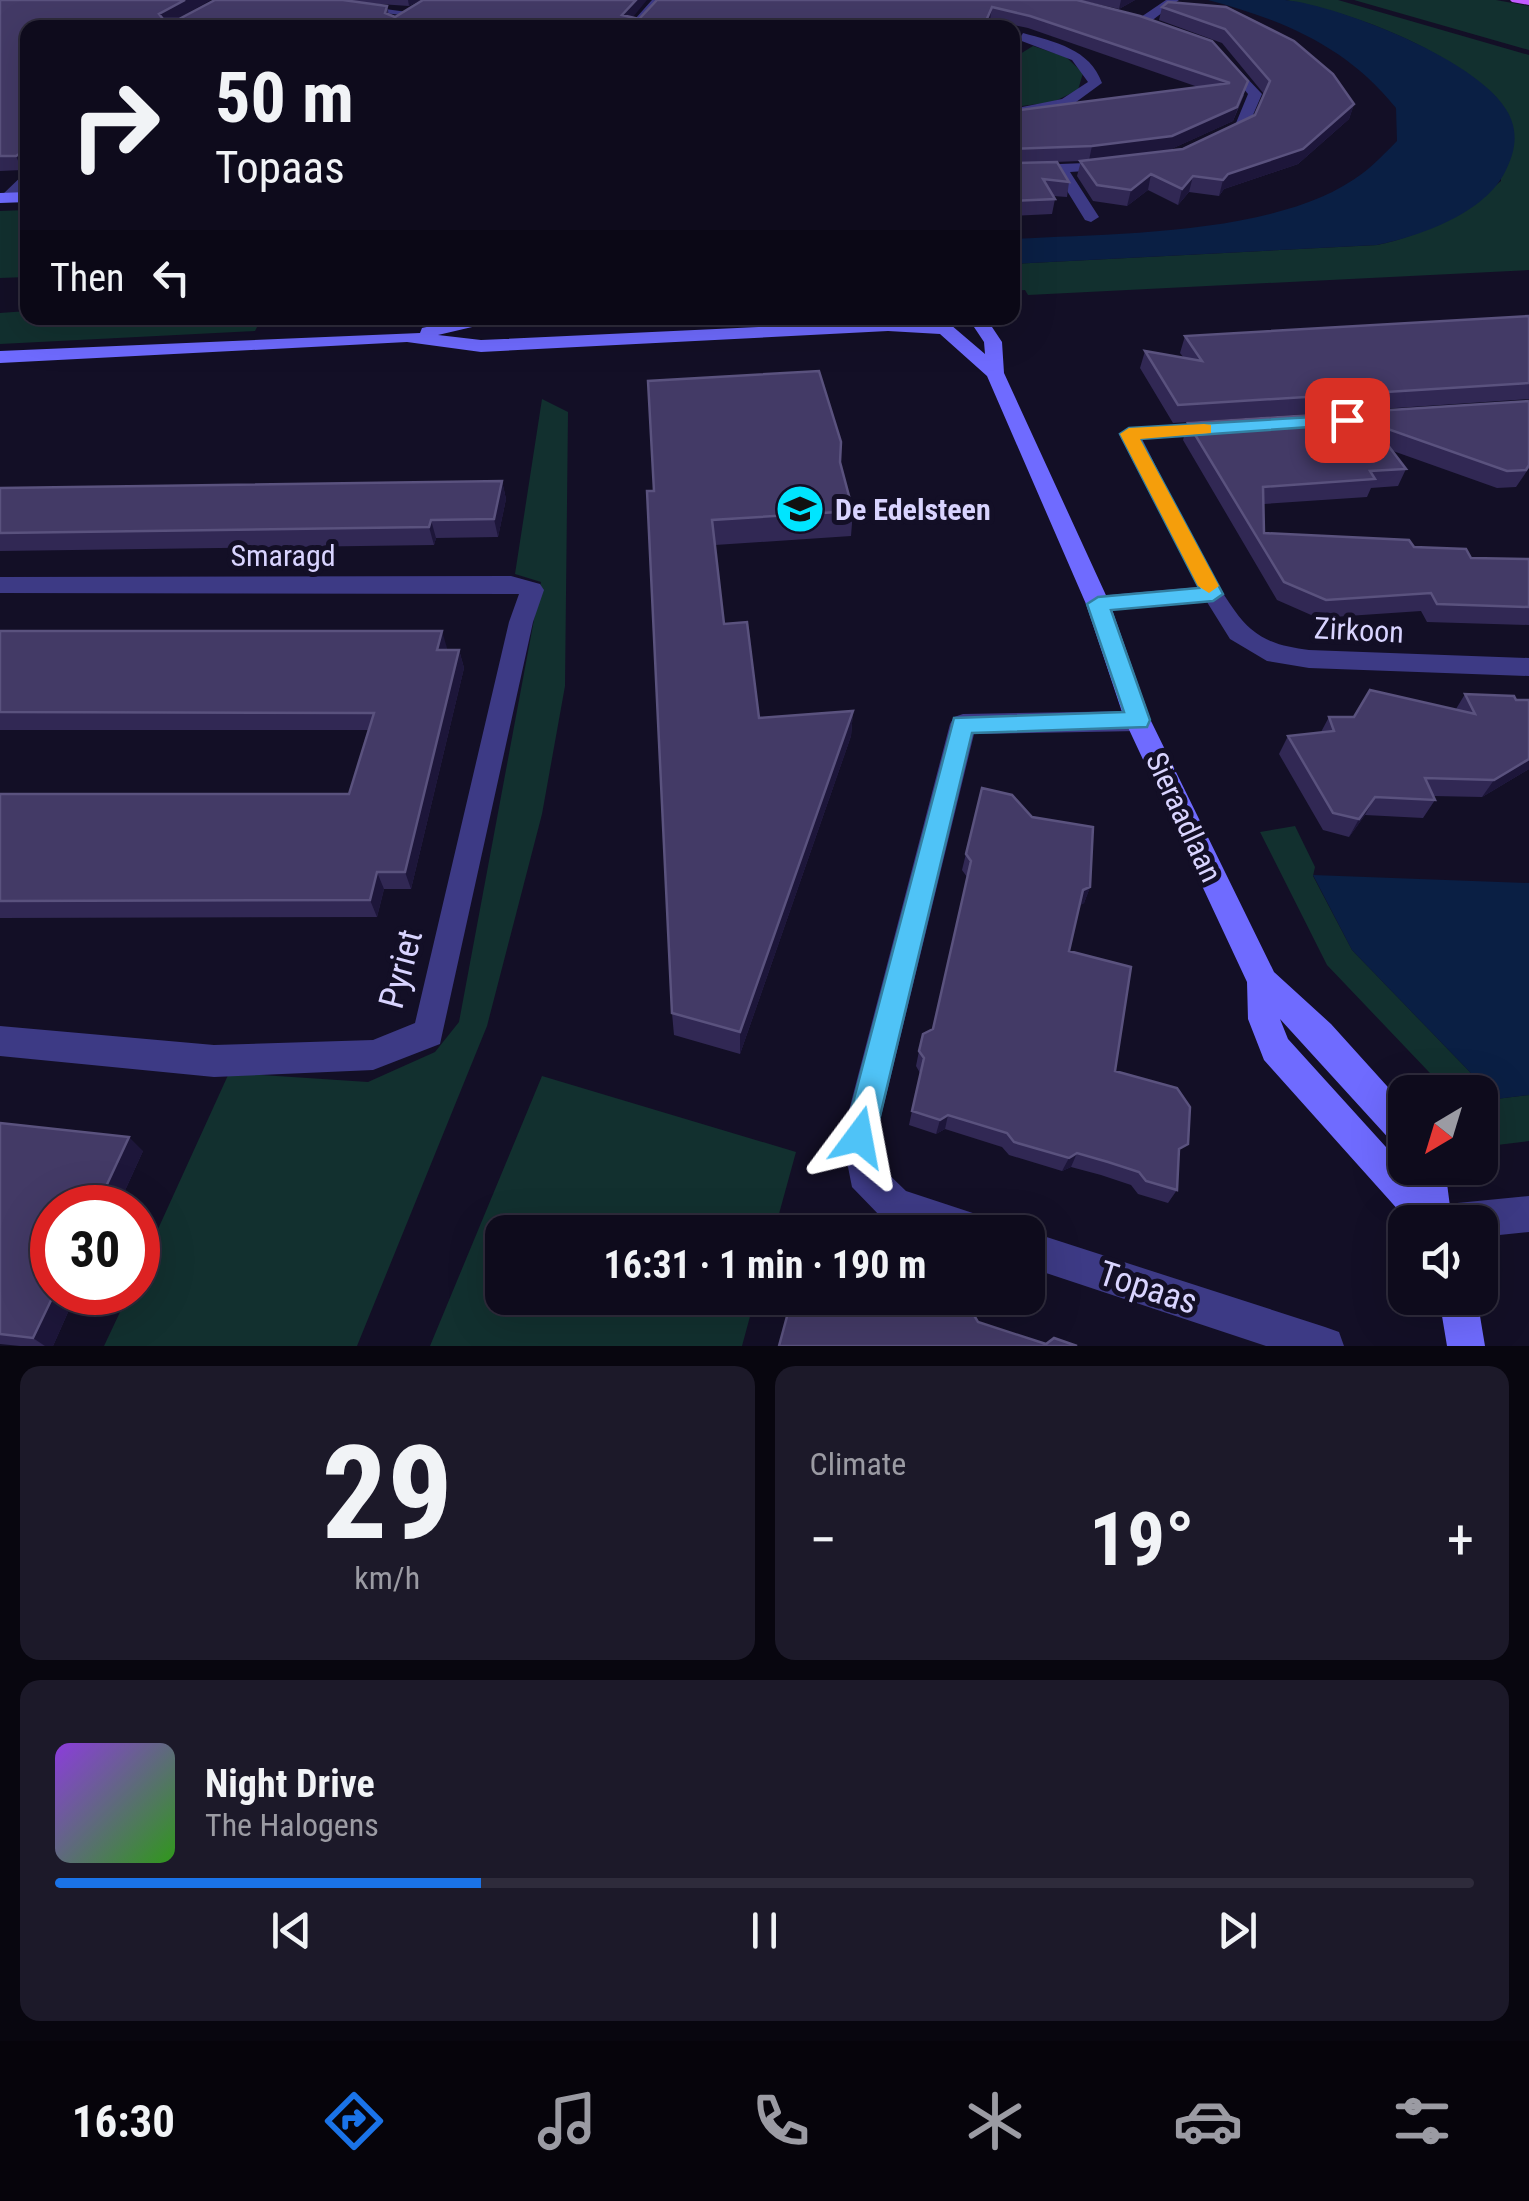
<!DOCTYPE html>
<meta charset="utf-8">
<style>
:root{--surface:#0e0b1c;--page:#1c1929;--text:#f1f3f6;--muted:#9b9ba3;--line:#2e2b3b;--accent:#1a73e8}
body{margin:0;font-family:"Roboto Condensed",sans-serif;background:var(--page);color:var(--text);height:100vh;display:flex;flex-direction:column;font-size:38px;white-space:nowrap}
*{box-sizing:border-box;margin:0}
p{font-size:32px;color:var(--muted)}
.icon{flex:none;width:55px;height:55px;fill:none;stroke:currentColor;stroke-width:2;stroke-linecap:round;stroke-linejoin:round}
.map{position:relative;height:1346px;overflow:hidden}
.side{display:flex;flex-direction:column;gap:20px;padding:20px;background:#08060f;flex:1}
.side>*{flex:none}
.guide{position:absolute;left:20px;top:20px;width:1000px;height:305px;border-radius:20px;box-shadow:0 10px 40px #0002,0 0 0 2px var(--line);background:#0e0b1c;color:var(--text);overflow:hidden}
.needle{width:65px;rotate:218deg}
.fabs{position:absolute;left:1388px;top:1075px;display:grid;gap:20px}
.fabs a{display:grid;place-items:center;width:110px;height:110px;border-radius:20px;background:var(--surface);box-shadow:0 10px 40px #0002,0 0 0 2px var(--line);font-size:50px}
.speed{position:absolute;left:30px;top:1185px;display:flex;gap:20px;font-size:50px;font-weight:700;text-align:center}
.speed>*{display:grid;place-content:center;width:130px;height:130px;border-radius:50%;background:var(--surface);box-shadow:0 10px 40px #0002,0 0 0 2px var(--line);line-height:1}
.speed .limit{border:15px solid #d22;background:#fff;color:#111}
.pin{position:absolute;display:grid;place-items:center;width:85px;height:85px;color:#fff;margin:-42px;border-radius:20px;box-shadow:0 5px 15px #0006}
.me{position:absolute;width:110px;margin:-55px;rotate:13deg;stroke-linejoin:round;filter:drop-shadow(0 0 8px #0008)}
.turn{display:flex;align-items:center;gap:35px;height:210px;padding:0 30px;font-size:45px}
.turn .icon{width:130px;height:130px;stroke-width:2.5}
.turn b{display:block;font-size:70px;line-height:85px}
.then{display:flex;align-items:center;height:95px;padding:0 30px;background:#0003;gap:20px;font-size:38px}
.big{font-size:75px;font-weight:700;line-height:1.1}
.side .card{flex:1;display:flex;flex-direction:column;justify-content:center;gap:15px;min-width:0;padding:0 35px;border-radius:20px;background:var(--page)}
.side .dial{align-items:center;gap:0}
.dial b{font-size:130px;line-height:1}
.song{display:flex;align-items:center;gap:30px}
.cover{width:120px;height:120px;border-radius:15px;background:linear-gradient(135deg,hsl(270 70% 55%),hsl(110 70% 35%))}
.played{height:10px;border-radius:5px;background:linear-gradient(90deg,var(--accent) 30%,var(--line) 30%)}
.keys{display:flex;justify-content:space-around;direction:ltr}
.heat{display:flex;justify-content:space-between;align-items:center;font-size:55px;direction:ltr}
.side .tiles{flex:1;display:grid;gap:20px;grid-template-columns:1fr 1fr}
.card:last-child{grid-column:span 2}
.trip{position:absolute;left:485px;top:1215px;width:560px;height:100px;border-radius:20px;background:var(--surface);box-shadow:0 10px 40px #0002,0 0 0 2px var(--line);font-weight:700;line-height:100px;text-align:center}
.tabs{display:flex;height:160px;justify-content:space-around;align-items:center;background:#06040b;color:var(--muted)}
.tabs .icon{width:70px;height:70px}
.tabs .selected{color:var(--accent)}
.tabs b{font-size:45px;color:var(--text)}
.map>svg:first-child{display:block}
.green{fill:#12302f}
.water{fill:#0a1f44}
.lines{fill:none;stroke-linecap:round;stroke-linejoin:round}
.street{fill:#3d3a85;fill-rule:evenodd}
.secondary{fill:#6f6bff;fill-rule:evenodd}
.primary{fill:#c25bff;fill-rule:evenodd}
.wall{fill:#312854}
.shaded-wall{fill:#1d163a}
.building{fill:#433a66;stroke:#5a527e;stroke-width:2.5}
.route{fill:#4fc3f7;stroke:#337fa1;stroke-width:2.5}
.slow{fill:#f59e0b}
.labels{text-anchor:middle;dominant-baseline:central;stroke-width:10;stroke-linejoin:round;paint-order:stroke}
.poi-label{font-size:30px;font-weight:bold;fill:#d9d4ff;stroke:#130f26;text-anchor:start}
.street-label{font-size:30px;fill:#d9d4ff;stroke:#130f26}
.near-street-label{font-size:35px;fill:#d9d4ff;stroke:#130f26}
</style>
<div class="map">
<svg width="1529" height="1346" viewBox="0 0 1529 1346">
<rect width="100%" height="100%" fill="#130f26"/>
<!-- green -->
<path class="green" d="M1286 0H1338L1529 55V270L1028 295 1025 290 1013 291V264L1377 245C1426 235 1463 213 1501 181L1497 98C1438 45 1363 16 1286 0Z
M1354 0H1496L1529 6V50Z
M1033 46 1066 57 1083 73 1078 90 1053 102 1013 107 1012 59Z
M27 210V277L0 278V211Z
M27 311 28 318H313L260 321 255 331 0 344V313Z
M542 399 568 412 565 686 542 814 487 1026 357 1346H104L129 1293 138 1292V1273L229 1073 368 1082 435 1052 459 1022 541 582 515 574Z
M1295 826 1315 867 1313 876 1352 950 1496 1099 1529 1095V1141L1497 1145 1480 1127V1092H1448L1327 965 1260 832Z
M542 1076 796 1152 774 1232H502V1298H755L742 1346H430Z"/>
<!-- water -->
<path class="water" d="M1208 0C1233 0 1260 0 1285 0 1339 5 1501 67 1513 125 1517 142 1513 155 1506 170 1486 213 1420 236 1377 245L1013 264V239C1113 233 1281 236 1363 173 1375 164 1386 152 1397 141L1396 108C1346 46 1283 20 1208 0Z
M1313 875 1529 883V1095L1496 1099 1352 950Z"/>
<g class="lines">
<!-- street -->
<path class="street" d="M280 0H318L415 13 409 16Z
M652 0H664L640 28H627Z
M1166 0H1179L1146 25H1138V19Z
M1023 33C1055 42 1090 49 1102 83L1072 105 1012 117V109L1062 99 1088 82 1072 60 1019 40Z
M1225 55 1262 94 1247 129 1220 140 1213 136 1236 123 1248 94 1219 59Z
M1111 162 1116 163V169L1070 172 1099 217 1091 222 1085 220 1056 173 1012 174V166Z
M28 170V184L12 201H2V195Z
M1219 422 1226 424V432L1142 439C1164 481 1220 604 1251 629 1269 644 1287 647 1309 650L1529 658V676L1309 668 1267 661 1230 639 1207 602 1090 610 1086 604 1098 596 1198 587 1119 434 1129 428Z
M511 576 540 584 544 590 533 622 440 1044 373 1070 214 1077 0 1056V1026L214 1045 373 1040 415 1023 509 622 519 594 0 593V577Z
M1138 711 1147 714 1151 721 1147 728 1138 731 974 734 876 1137 880 1166 906 1191 991 1219 996 1232H924L882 1218 852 1187 842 1137 950 724 954 717 963 714Z
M1529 1196V1232L1480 1237V1222H1429L1434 1209 1447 1204Z
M1028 1231 1325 1327 1339 1332 1344 1346H1266L1028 1267V1232H1024Z"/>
<!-- secondary -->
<path class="secondary" d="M28 192V202L0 203V193Z
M468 318H535L526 323 485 324 438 335 481 340 888 321 951 325 985 354 984 342 968 318H986L1002 342 1004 373 1110 604 1151 721 1274 972 1331 1024 1405 1106V1148L1393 1143 1280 1019 1288 1039 1405 1168H1445L1452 1222H1409L1264 1060 1248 1019 1247 982 1125 721 1086 604 987 376 940 334 888 331 481 352 407 342 0 363V351L420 333 422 328Z
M1439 1298H1477L1485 1346H1447Z"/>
<!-- primary -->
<path class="primary" d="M1510 0H1529V5L1512 2Z"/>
</g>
<!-- wall -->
<path class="wall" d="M0 0 178 19 215 0H420L409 6 364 3 387 6 389 15 395 17H632L639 19 1077 0 1140 16 1244 95 1233 121 1169 150 1183 149 1255 115 1264 94 1222 43 1159 20 1162 7H1226L1354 104 1349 119 1298 164 1224 189 1219 196 1189 192 1178 205 1148 190 1127 206 1093 201 1077 176 1081 161 1027 163 1069 182 1067 197 1053 196 1055 199 1052 214 1012 216V111L1198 87 1028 28 990 20 28 28V167L22 170 0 171Z
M1079 0H1135L1119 9Z
M1529 316V399L1173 423 1140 368 1145 351 1184 358 1180 353 1185 336Z
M1529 401V468L1516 487 1497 488 1393 451 1406 469 1398 486 1371 488 1367 497 1264 504V533L1414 547 1471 558 1529 559V625L1427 622 1421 611 1318 618 1277 600 1183 440 1188 423Z
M502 481 506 499 498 537 436 538 434 545 0 551V488Z
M647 491 853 511 851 536 715 545 724 624 759 718 853 711 851 736 740 1054 674 1035 672 1013Z
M0 631 447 648 446 650H459L464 668 411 889H384L377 917 0 918V794H349L368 730H0Z
M1465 694 1529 700V769L1482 797 1433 796 1435 800 1423 818 1365 815 1349 837 1323 830 1279 754 1288 736 1321 732 1329 717H1354L1456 709Z
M982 788 1090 887 1084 903 1080 905 1069 951 1115 1071 1179 1158 1177 1190 1168 1203 1138 1194 1131 1185 1101 1175 1071 1167 1062 1171 1009 1155 1002 1147 945 1129 936 1134 909 1125 920 1073 916 1066 919 1051 933 1029 967 877 962 870Z
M0 1123 143 1151 117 1208H52V1292H77L53 1346H20L0 1344Z"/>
<!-- shaded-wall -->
<path class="shaded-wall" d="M185 0H211L163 27 159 14Z
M408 0H420L409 6Z
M636 0H647L624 28 622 15Z
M1121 0H1135L1119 9Z
M992 7 990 20 987 28H983Z
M1248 81 1233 121 1169 150 1089 160 1092 146Z
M1354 104 1349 119 1298 164 1224 189 1219 196 1223 180 1228 174Z
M22 152 28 165 22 170 16 156Z
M1151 174 1148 190 1127 206 1131 190Z
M1193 176 1189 192 1178 205 1182 189Z
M502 481 506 499 498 537 494 519Z
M431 520 436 538 434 545 429 527Z
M442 631 447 648 442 668 437 650Z
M459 650 464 668 411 889 405 872Z
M853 711 851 736 740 1054V1032Z
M1529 759V769L1482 797 1494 780Z
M1375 797 1365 815 1349 837 1359 819Z
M377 872 384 889 377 917 370 900Z
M1090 887 1084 903 1078 906 1083 890Z
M948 1115 945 1129 936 1134 940 1120Z
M129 1137 143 1151 117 1208H96Z
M1077 1153 1071 1167 1062 1171 1069 1158Z
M55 1292H77L53 1346H45L33 1338Z"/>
<!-- building -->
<path class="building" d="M0 0H185L159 14 163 19H179L215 0H343L387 6 385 13 395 17 423 0H636L622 15 639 19 657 0H1077L1140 16 1212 41 1248 81 1237 107 1172 136 1092 146 1012 149V111L1230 83 1030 16 992 7 983 28H28V155H25L22 152 16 156H0Z
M1168 2 1226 7 1294 41 1333 74 1354 104 1303 149 1228 174 1223 180 1193 176 1182 189 1151 174 1131 190 1097 185 1080 161 1183 149 1255 115 1270 81 1225 29 1162 7Z
M1012 161 1014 163 1057 162 1069 182 1043 179 1055 199 1012 201Z
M1529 316V383L1178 405 1145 351 1202 361 1185 336Z
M819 371 841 442 840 462 853 511 712 520 724 624 747 622 759 718 853 711 740 1032 672 1013 647 491H654L648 381Z
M1529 401V465L1526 470 1507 471 1371 423 1406 469 1370 471 1375 479 1263 487 1264 533 1409 540 1414 547 1466 549 1471 558 1529 559V607L1437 604 1431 593 1326 600 1284 582 1188 423Z
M502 481 494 519 431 520 429 527 0 533V488Z
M0 631H442L437 650H459L405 872H377L370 900 0 901V794H349L374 713 0 712Z
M1370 690 1475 714 1465 694 1514 696 1516 700H1529V759L1494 780 1425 778 1435 800 1375 797 1359 819 1333 813 1288 736 1334 731 1329 717H1354Z
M982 788 1012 795 1032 817 1093 827 1090 887 1083 890 1069 951 1131 967 1115 1071 1177 1088 1190 1107 1188 1144 1179 1149 1177 1190 1146 1181 1139 1172 1108 1162 1077 1153 1069 1158 1014 1142 1007 1133 948 1115 940 1120 912 1111 924 1058 919 1051 923 1034 933 1029 971 861 966 854Z
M0 1123 129 1137 96 1208H52V1292H55L33 1338 0 1334Z
M792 1298H930L972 1312 978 1322 1046 1344 1054 1338 1077 1346H779Z"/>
<!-- route -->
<path class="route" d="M1347 415 1353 416V424L1140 439 1223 594 1213 601 1111 610 1150 720 1147 727 972 733 875 1137 870 1148 859 1152 848 1148 844 1137 954 718 1124 712 1087 604 1098 597 1199 588 1120 434 1129 428Z"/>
<!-- slow -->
<path class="slow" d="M1204 424 1211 425V433L1140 439 1219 586 1209 593 1198 586 1120 434 1129 428Z"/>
<!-- icons -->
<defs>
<g id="school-disc" transform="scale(2.5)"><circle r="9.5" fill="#00e5ff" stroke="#130f26"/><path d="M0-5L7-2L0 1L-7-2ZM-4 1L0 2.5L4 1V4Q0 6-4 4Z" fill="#111"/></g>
</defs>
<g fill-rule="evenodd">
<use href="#school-disc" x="800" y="509"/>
</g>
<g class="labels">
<!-- poi labels -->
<g class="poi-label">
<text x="835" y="509">De Edelsteen</text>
</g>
<!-- street labels -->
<g class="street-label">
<text x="283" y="555">Smaragd</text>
<text transform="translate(1359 630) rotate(3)">Zirkoon</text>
<text transform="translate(1184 817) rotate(65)">Sieraadlaan</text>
</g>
<!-- near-street labels -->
<g class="near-street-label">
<text transform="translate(401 969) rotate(-75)">Pyriet</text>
<text transform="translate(1148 1288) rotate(18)">Topaas</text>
</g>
</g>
</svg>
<div class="fabs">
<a><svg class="needle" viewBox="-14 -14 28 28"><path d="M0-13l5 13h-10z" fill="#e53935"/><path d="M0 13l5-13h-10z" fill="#9b9ba3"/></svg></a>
<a><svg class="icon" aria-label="sound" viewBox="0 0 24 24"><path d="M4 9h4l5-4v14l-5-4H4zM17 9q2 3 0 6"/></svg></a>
</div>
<div class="speed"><div class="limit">30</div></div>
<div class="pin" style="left:1347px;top:420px;background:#d93025"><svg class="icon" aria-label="arrive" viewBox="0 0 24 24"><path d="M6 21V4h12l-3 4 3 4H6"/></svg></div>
<svg class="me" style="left:859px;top:1137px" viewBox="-20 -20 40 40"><path d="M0-17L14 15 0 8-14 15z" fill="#4fc3f7" stroke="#fff" stroke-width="4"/></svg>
<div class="trip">16:31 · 1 min · 190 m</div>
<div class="guide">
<div class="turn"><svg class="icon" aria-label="right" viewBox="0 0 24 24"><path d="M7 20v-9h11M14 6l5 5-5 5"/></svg><div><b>50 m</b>Topaas</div></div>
<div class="then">Then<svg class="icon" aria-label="left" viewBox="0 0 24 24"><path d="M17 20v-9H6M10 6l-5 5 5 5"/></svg></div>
</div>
</div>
<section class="side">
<div class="tiles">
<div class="card dial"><b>29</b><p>km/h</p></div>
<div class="card"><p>Climate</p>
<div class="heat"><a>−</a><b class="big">19°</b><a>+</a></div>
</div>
<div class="card">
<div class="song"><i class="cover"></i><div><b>Night Drive</b><p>The Halogens</p></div></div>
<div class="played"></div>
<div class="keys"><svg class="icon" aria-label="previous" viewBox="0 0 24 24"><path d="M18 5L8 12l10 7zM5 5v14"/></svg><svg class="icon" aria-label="pause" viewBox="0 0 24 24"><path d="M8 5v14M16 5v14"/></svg><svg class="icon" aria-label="next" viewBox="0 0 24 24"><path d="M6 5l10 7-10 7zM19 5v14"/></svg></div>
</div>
</div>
</section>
<nav class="tabs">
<b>16:30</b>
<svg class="icon selected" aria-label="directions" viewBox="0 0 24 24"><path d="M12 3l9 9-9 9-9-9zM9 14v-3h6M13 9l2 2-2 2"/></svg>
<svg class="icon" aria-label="music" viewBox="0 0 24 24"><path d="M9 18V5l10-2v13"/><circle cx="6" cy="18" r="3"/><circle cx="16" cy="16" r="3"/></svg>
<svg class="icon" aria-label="phone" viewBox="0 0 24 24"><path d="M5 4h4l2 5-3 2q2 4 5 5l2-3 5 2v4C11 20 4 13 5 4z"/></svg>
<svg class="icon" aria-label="climate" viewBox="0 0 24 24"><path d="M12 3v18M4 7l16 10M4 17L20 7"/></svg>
<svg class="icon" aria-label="car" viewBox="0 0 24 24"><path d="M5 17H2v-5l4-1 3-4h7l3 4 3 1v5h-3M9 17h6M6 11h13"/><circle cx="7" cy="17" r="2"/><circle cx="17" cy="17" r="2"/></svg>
<svg class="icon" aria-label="filters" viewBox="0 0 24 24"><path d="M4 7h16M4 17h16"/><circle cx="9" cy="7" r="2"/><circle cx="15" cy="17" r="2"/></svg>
</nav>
